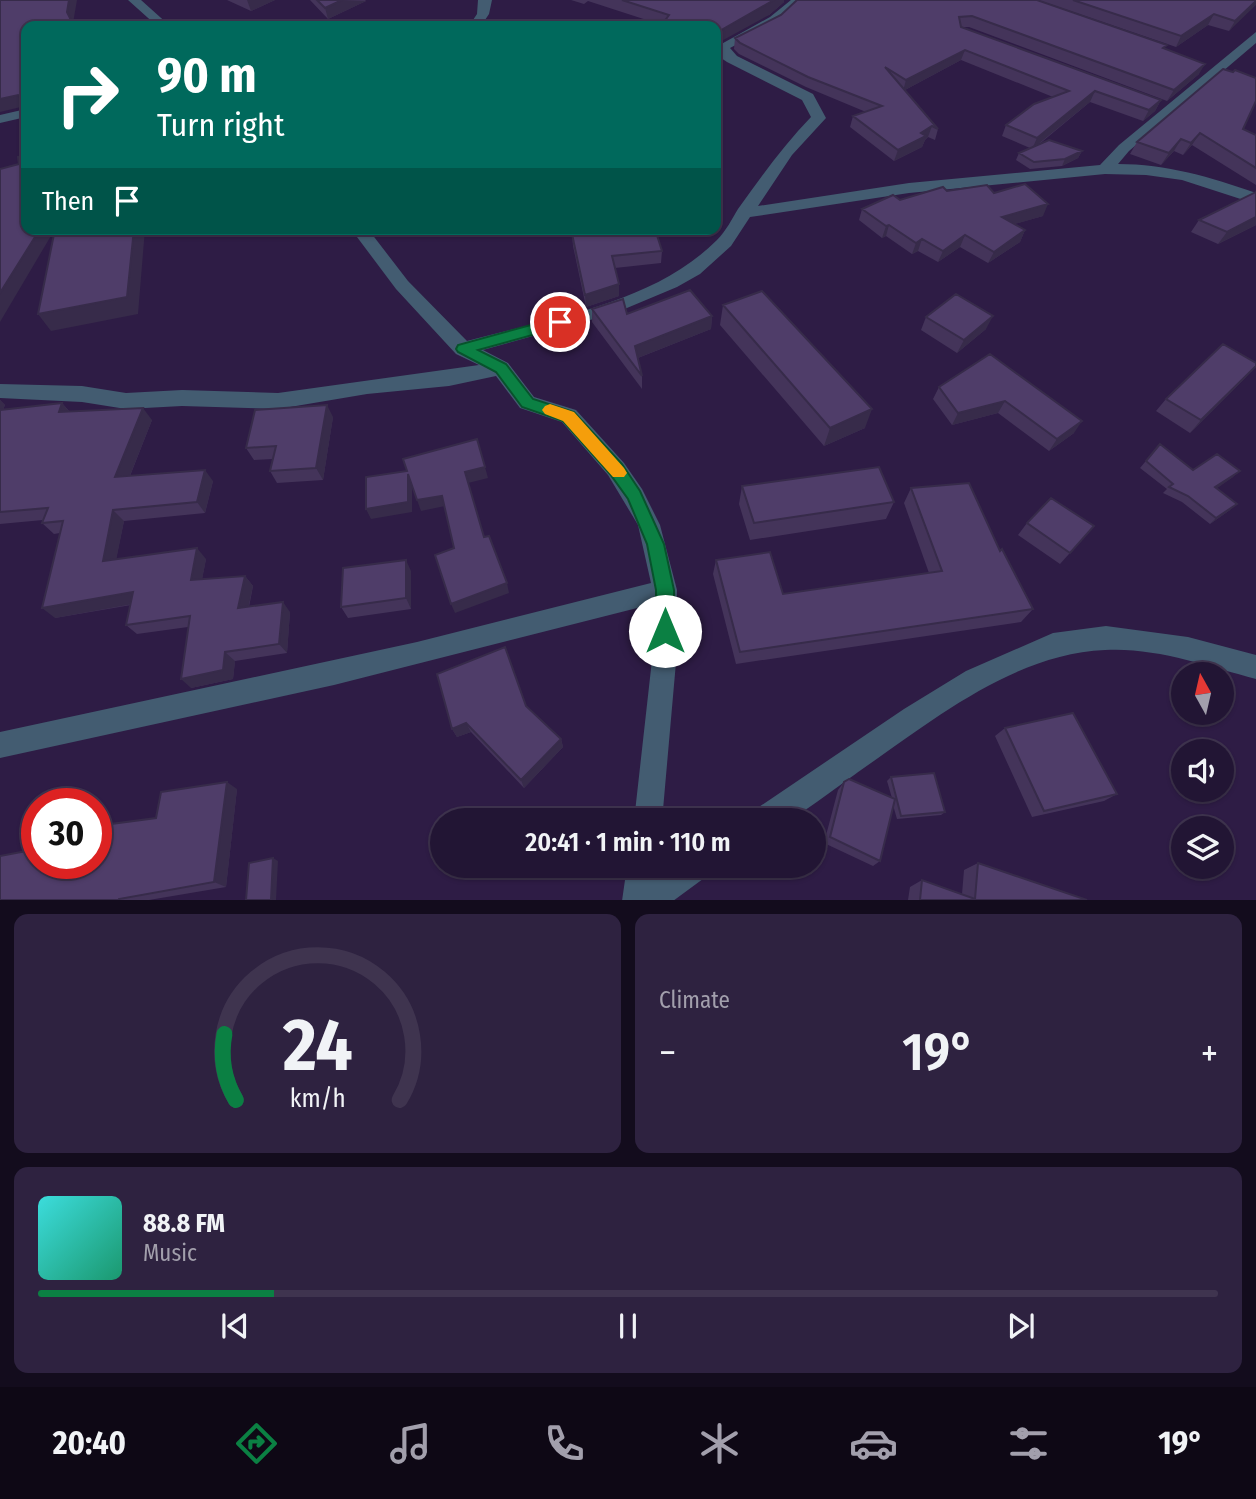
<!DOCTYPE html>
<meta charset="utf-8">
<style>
:root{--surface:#221534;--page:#2e2240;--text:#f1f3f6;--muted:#a29fac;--line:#3f344f;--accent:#0b8043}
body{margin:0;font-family:"Fira Sans Condensed",sans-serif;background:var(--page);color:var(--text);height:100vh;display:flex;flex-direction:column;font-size:26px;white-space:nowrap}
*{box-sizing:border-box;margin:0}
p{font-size:23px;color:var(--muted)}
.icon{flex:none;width:38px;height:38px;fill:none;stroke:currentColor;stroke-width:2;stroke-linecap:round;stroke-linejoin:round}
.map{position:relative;height:900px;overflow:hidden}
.sheet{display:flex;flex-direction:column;gap:14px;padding:14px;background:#130c1d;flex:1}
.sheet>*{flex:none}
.top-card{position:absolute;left:21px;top:21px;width:700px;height:214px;border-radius:14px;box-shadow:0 2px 5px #0004,0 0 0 2px var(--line);background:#00695c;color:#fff;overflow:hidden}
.needle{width:46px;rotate:352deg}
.controls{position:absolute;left:1171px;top:662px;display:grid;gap:14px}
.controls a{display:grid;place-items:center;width:63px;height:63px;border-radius:50%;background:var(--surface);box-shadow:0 2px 5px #0004,0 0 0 2px var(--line);font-size:35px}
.speed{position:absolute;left:21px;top:788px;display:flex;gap:14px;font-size:35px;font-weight:700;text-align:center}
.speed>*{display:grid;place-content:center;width:91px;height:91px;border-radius:50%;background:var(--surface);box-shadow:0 2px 5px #0004,0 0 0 2px var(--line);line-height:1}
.speed .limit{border:10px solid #d22;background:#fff;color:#111}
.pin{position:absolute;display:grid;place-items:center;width:60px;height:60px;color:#fff;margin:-30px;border:4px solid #fff;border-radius:50%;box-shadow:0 2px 7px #0007}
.me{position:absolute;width:77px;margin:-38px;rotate:0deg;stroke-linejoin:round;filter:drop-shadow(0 0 5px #0008)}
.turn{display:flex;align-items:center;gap:24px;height:147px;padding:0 21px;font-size:32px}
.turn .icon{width:91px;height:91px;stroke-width:2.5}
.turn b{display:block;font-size:49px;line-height:60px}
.then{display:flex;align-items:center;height:66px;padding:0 21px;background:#0003;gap:14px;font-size:26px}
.big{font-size:52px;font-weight:600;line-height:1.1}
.sheet .card{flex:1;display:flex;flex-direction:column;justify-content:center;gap:10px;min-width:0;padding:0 24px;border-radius:14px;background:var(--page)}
.sheet .dial{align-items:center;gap:0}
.dial svg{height:182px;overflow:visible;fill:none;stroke:var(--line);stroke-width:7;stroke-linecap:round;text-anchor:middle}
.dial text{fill:var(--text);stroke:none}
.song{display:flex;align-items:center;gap:21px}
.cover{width:84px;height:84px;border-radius:10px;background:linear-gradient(135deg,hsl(180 70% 55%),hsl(160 70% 35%))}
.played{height:7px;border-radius:4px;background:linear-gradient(90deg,var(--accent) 20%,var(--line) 20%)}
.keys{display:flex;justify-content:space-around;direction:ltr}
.heat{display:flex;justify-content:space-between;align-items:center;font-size:38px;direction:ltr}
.sheet .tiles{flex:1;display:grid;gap:14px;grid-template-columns:1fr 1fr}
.card:last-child{grid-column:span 2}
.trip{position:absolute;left:430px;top:808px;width:396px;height:70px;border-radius:35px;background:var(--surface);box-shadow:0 2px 5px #0004,0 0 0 2px var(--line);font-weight:600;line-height:70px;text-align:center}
.menu{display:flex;height:112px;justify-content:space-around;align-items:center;background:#0e0815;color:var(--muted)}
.menu .icon{width:49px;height:49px}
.menu .selected{color:var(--accent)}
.menu b{font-size:32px;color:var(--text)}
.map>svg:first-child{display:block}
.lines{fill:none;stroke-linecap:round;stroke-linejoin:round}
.street{fill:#435c71;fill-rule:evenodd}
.wall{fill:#44345a}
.shaded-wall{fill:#372b4a}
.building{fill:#4f3d69;stroke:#372b4a;stroke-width:2}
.route{fill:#0b8043;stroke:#07532c;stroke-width:2}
.slow{fill:#f59e0b}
</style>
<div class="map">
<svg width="1256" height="901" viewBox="0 0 1256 901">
<rect width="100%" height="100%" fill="#2e1c45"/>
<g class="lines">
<!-- street -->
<path class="street" d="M128 0H141L170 26H157Z
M478 0H492L489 14 481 26H469L477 14Z
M791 0H805L778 23 730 48 737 56 813 94 826 118 792 155 758 206 909 183 1100 165 1119 145 1256 32V43L1129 151 1118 164C1166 164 1211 177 1256 193V204L1182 180 1146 175 1105 174 909 193 750 217 731 246 700 274 677 287 615 313 483 350 508 363 534 397 576 410 624 463 642 489 660 525 677 590V651L662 821H634L653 651V604L334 685 0 758V732L417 642 651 583 638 525 608 475 562 422 520 408 496 376 449 386 367 394 278 409 182 406 126 409 82 402 0 398V384L82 386 126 393 182 390 278 393 479 365 456 354 396 289 351 229H368L408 281 467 341C551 318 653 304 717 240 726 231 732 219 738 209 761 177 783 146 811 117L802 100 727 62 721 58 716 47 770 17Z
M26 109V117L0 123V115Z
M1106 626 1188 637 1256 655V679C1208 666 1155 647 1105 650 1014 654 933 720 861 770 848 779 797 818 786 821 775 823 760 821 749 821L753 811 904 709 966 671 1053 633Z
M627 866H657L655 878 671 866H711L707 876 673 901H622Z"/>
</g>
<!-- wall -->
<path class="wall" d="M227 0H275L251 11Z
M310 0H365L366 1 328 19Z
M571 0H784V2L769 15 716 26 662 25 588 1 584 4Z
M1037 0 1165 49 1199 74 1167 101 969 27H961L1161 100 1155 111 1143 121 1090 102 1037 146 1082 151 1078 158 1062 166 1030 169 1016 160 1019 153 1030 148 1002 136 1006 125 1053 97 961 60 905 90 938 129 935 140 928 137 925 140 922 147 894 161 850 127 853 116 866 112 806 87 739 54 734 49 735 38Z
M1038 0H1256L1229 31 1208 25 1176 47Z
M1223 69 1243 129 1256 135V185L1192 145 1183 155 1174 151 1161 165 1130 154 1137 142Z
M947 191 994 193 1043 216 1014 224 1025 230 1020 242 988 263 960 247 938 262 918 251 912 254 886 236 882 238 859 220 862 209Z
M1199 220 1256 225 1218 244 1191 232Z
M572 234 662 251 661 263 615 268 619 284V296L586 307 573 246Z
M723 305 865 428 824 446 720 325Z
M592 309 627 314 712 316 711 329 638 358 642 376V389L592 322Z
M926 317 986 329 957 353 921 330Z
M990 354 1074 433 1049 451 998 413 952 425 933 399 939 387Z
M1246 377 1190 433 1156 411 1166 399Z
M0 400 5 405 3 410 62 403 69 411 152 420 130 476 213 481 205 513 124 521 116 559H206L202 579 245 576 253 586 249 607 290 612 287 653 235 661 233 679 191 688 188 627 137 634 126 625 131 605 55 618 60 533 54 534 42 523 43 520 0 524Z
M333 417 323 480 277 483 270 471 273 459 254 460 246 448Z
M1160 444 1193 470 1233 477 1216 488 1230 510 1210 524 1182 502 1163 493 1167 489 1140 468Z
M742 486 894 502 886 519 750 540 739 504Z
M911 488 1000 551 1033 609 1021 622 736 664 713 574 716 560 783 594 929 573 904 503Z
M1027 523 1094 526 1060 564 1018 535Z
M411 571V609L348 618 341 607Z
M526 706 561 739 563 747 524 788 471 732 457 737 452 729Z
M1005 728 1117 794 1104 801 1032 817 995 736Z
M891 777 945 812 941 815 897 819 893 805 880 861 873 866 824 843 838 790 844 782 892 798 887 781Z
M237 789 226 887 149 900H0L37 849 156 818Z
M978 863 1087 900H908L910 887 922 880 962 894 964 870Z"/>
<!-- shaded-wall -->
<path class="shaded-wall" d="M69 0H77L73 23 75 26 67 12Z
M247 0H275L251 11Z
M342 0 366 1 328 19 325 8Z
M774 0H784V2L769 15 716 44V33Z
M1256 1V5L1229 31 1235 21Z
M1214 14 1208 25 1176 47 1181 36Z
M965 50 961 60 903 91 906 80Z
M1205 64 1199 74 1167 101 1174 90Z
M1095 91 1090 102 1032 149 1037 138Z
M18 95 25 106 0 112V99Z
M26 98V106L21 99Z
M1161 100 1155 111 1143 121 1149 110Z
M932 126 928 137 925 140 922 147 894 161 898 150Z
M1200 133 1192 145 1183 155 1191 143Z
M1181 139 1174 151 1161 165 1169 153Z
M1082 151 1078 158 1062 166 1065 159Z
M1048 204 1043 216 997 229 1002 217Z
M1256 217V225L1218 244 1227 232Z
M889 225 886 236 882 238 886 226Z
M40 229H55L0 322V293Z
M134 229H145L138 314 51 331 38 314Z
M1025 230 1020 242 988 263 994 252Z
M965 235 960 247 938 262 943 251Z
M922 239 918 251 912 254 916 243Z
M619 284V296L586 307 585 295Z
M712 316 711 329 635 359V346Z
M993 316 986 329 957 353 964 340Z
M1256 366 1246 377 1190 433 1201 420Z
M0 400 5 405 0 416Z
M1005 401 998 413 952 425 958 413Z
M62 403 72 415 59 412Z
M327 405 333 417 323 480 316 468Z
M143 408 152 420 125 488 115 477Z
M872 409 865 428 824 446 830 428Z
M1082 421 1074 433 1049 451 1057 439Z
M485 467 488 478 468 483 465 472Z
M205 470 213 481 205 513 197 502Z
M1240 471 1233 477 1209 494 1215 487Z
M408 474 412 485V512L371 519 366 509Z
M442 496 445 506 421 511 417 500Z
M1237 504 1230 510 1210 524 1216 518Z
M113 510 124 521 114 571 103 561Z
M197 548 206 559 200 590 191 580Z
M406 560 411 571V609L406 598Z
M245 576 253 586 246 618 238 608Z
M507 583 509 593 455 613 451 604Z
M133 592 144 602 55 618 42 608Z
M283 602 290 612 287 653 279 644Z
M225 652 235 661 233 679 191 688 181 679Z
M466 723 471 732 457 737 452 729Z
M561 739 563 747 524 788 521 780Z
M227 782 237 789 226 887 214 882Z
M273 858 278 861 276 900H271Z"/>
<!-- building -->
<path class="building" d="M0 0H69L67 12 74 26H26V98L21 99 18 95 0 99Z
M317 0H342L325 8Z
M622 0H774L716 33V26H661L669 15Z
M797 0H1037L1167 45 1163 48 1205 64 1174 90 972 16 959 17 961 27 1161 100 1149 110 1095 91 1037 138 1006 125 1034 104 1069 91 965 50 906 80 885 67 938 129 932 126 921 133 926 136 898 150 853 116 882 106 808 77 740 43 735 38 781 15Z
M1073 0H1256V1L1235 21 1214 14 1181 36Z
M1223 69 1233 72 1235 70 1256 78V101L1243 129 1256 135V168L1200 133 1191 143 1181 139 1169 153 1137 142Z
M1049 140 1082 151 1065 159 1034 162 1019 153Z
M26 155V229H40L0 293V169L19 164 18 157Z
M1025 184 1048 204 1002 217 1025 230 994 252 965 235 943 251 922 239 916 243 889 225 886 226 862 209 893 195 900 200 943 187 947 191 987 185 994 193Z
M1256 192V217L1227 232 1199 220Z
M55 229H134L127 297 38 314Z
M620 229H655L662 251 612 256 619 284 585 295 572 234Z
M690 290 712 316 635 346 642 376 592 309 623 299 627 314Z
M762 291 872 409 830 428 723 305Z
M956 294 993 316 964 340 926 317Z
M1223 344 1256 363V366L1201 420 1166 399Z
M990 354 1082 421 1057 439 1005 401 958 413 939 387Z
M62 403 59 412 143 408 115 477 205 470 197 502 113 510 103 561 197 548 191 580 245 576 238 608 283 602 279 644 225 652 223 670 181 679 190 616 126 625 133 592 42 608 63 521 42 523 48 508 0 512V410Z
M327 405 316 468 270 471 276 446 246 448 255 410Z
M477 439 485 467 465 472 484 537 489 536 507 583 451 604 435 555 454 548 442 496 417 500 408 474V502L366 509V477L407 471 403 459Z
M1160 444 1193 470 1217 454 1240 471 1215 487 1237 504 1216 518 1188 496 1169 487 1173 484 1146 461Z
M879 467 894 502 754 523 742 486Z
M969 483 1000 551 1002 549 1033 609 740 652 716 560 770 552 783 594 942 571 911 488Z
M1051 498 1094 526 1070 553 1027 523Z
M406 560V598L341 607 343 568Z
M505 647 526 706 561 739 521 780 466 723 452 729 437 674Z
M1073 713 1117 794 1044 811 1005 728Z
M934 773 945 812 901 816 891 777Z
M849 779 895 799 880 861 830 837 844 782Z
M227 782 214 882 119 899V900H0V856L37 849V863H96V826L156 818 161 792Z
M273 858 271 900H246L249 863Z
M978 863 1087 900H920L922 880 975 899Z"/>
<!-- route -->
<path class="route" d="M560 317 565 319V326L478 350 506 364 533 399 574 412 622 464 640 491 664 544 674 590V631L672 637 665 640 659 637 656 631V590L647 544 628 499 610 474 563 421 522 407 496 372 458 352 456 349 458 345Z"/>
<!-- slow -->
<path class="slow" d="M550 404 574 412 624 468 627 473 624 477H613L563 421 545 414 542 410 545 406Z"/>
</svg>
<div class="controls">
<a><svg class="needle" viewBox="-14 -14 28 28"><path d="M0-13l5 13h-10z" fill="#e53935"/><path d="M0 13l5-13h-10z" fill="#a29fac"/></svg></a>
<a><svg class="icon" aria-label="sound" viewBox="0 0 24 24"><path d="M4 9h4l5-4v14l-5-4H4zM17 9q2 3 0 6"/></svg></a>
<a><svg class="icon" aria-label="layers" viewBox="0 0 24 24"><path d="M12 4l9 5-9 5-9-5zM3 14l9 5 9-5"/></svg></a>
</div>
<div class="speed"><div class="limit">30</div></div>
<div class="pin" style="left:560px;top:322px;background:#d93025"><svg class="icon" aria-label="arrive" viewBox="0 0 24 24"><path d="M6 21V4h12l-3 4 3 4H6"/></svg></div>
<svg class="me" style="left:665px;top:631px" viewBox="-20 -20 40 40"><circle r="19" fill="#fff"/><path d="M0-13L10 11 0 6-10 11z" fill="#0b8043"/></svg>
<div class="trip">20:41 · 1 min · 110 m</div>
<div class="top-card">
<div class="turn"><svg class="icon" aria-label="right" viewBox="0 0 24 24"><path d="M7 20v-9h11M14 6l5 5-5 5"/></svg><div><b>90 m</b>Turn right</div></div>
<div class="then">Then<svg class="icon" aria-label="arrive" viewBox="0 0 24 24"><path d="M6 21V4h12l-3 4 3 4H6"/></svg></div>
</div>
</div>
<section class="sheet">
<div class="tiles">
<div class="card dial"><svg viewBox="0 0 100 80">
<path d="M14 69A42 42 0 1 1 86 69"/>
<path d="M14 69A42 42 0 0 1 9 40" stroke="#0b8043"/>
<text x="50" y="56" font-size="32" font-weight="700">24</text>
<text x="50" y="72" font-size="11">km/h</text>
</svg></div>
<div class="card"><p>Climate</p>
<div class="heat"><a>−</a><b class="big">19°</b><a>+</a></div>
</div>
<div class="card">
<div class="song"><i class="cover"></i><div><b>88.8 FM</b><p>Music</p></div></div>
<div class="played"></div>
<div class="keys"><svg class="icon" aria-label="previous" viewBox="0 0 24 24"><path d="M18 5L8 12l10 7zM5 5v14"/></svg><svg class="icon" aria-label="pause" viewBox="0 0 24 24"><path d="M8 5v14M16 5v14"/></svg><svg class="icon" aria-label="next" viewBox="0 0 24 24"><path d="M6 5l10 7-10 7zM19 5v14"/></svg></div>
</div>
</div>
</section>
<nav class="menu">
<b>20:40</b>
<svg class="icon selected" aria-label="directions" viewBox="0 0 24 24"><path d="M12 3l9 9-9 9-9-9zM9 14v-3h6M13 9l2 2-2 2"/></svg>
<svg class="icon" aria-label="music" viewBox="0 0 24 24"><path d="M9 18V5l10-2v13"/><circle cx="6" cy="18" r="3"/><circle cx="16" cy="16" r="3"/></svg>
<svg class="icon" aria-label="phone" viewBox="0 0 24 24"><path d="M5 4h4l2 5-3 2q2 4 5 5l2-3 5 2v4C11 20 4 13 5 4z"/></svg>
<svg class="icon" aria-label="climate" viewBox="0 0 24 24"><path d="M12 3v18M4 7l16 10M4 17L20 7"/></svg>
<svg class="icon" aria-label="car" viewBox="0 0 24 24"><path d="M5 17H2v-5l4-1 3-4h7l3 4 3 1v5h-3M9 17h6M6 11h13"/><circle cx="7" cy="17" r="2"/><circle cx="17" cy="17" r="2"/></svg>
<svg class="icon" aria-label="filters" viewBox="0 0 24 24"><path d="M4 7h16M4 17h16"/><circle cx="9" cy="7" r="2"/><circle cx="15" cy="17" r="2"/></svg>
<b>19°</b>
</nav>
